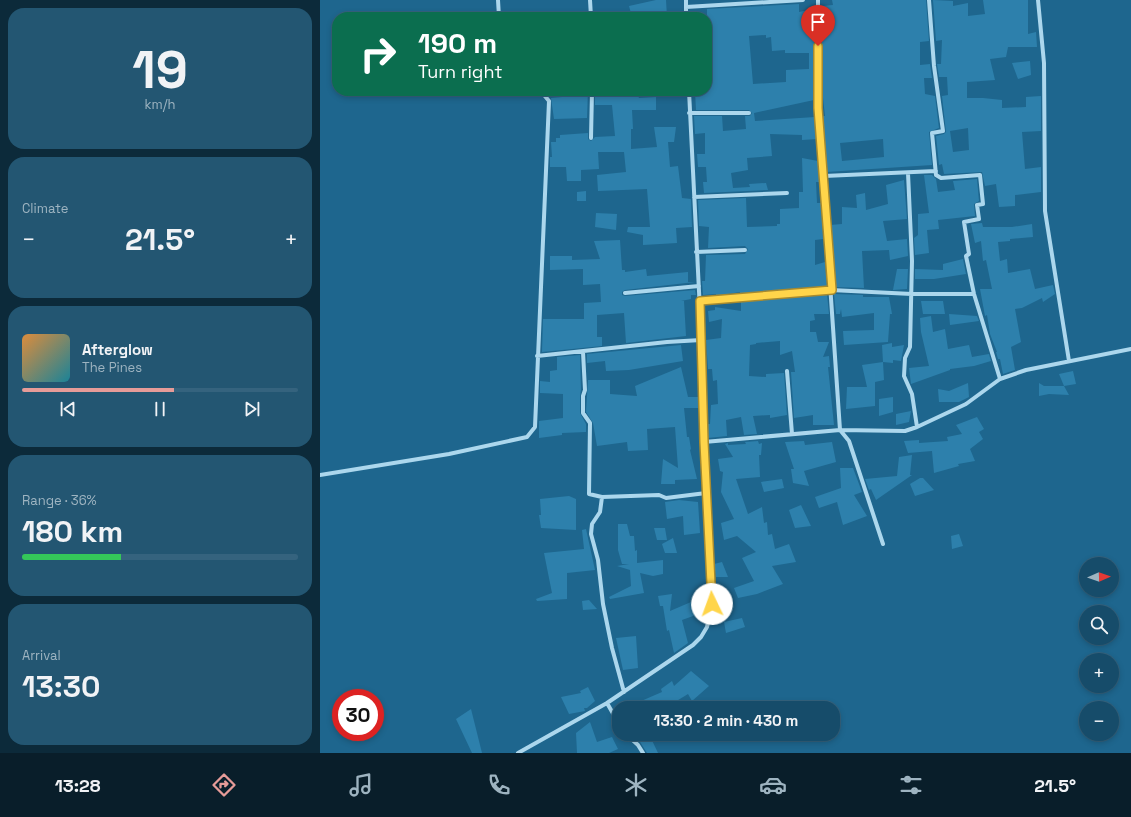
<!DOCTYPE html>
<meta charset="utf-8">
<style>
:root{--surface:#164c6a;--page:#235672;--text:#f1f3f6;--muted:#9eb4c1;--line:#35637e;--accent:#e69b98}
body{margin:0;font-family:"Space Grotesk",sans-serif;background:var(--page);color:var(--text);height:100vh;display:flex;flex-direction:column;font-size:15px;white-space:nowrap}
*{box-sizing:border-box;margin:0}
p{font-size:13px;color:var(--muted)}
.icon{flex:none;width:22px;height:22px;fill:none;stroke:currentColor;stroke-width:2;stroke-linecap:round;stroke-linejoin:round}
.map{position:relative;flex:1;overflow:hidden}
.panel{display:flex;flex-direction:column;gap:8px;padding:8px;background:#0c2a3a;width:320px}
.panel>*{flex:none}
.banner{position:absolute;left:12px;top:12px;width:380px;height:84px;border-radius:16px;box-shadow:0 2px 6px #0003,0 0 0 1px var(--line);background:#0b6e4f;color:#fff;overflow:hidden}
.needle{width:26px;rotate:88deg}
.fabs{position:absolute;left:759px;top:557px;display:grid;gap:8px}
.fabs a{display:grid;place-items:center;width:40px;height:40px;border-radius:50%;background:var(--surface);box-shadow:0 2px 6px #0003,0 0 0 1px var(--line);font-size:20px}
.speed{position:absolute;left:12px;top:689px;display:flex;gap:8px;font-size:20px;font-weight:700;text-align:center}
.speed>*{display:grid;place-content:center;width:52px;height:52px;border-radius:50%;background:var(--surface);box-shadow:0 2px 6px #0003,0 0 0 1px var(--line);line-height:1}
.speed .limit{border:6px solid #d22;background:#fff;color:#111}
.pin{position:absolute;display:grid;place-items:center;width:34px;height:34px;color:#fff;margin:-41px -17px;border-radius:50% 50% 50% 0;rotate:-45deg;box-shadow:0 0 4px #0007}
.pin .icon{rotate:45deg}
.me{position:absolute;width:44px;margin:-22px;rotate:357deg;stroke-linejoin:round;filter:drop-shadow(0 0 3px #0008)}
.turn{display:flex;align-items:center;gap:14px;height:84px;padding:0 20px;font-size:18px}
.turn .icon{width:52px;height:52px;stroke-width:2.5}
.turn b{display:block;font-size:28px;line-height:34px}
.big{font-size:30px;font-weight:800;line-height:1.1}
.panel .widget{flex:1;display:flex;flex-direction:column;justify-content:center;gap:6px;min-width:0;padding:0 14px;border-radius:16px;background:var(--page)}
.panel .dial{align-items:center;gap:0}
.dial b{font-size:52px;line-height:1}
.song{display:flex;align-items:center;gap:12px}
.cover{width:48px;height:48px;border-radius:6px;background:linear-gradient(135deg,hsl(30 70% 55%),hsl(190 70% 35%))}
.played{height:4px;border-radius:2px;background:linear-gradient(90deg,var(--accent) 55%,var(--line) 55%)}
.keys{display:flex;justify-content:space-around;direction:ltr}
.heat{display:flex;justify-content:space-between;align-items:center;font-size:22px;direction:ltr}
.charge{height:6px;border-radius:3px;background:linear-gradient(90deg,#34c759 36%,var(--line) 0)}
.trip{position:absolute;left:292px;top:701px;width:228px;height:40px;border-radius:16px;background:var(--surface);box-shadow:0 2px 6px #0003,0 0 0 1px var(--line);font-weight:800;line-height:40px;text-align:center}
.tab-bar{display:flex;height:64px;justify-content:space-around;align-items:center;background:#091e2a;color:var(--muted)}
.tab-bar .icon{width:28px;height:28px}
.tab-bar .on{color:var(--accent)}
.tab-bar b{font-size:18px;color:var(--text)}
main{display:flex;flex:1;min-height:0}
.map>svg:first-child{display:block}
.building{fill:#2d80ac;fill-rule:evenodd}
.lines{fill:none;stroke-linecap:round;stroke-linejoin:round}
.minor{stroke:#acd7ed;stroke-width:4}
.route-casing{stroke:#a68a30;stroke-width:10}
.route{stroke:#ffd54a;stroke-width:7}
</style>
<main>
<section class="panel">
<div class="widget dial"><b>19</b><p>km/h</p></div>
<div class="widget"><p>Climate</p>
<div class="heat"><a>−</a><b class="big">21.5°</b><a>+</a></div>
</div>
<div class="widget">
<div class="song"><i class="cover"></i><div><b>Afterglow</b><p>The Pines</p></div></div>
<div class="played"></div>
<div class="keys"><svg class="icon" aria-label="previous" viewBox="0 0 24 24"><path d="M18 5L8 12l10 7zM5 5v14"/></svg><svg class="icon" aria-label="pause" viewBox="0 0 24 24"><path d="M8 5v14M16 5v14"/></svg><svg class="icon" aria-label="next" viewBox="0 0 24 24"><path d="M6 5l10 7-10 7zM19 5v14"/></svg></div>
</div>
<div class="widget"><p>Range · 36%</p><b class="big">180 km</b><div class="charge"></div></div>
<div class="widget"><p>Arrival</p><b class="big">13:30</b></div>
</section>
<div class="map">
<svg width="811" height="753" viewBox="0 0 811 753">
<rect width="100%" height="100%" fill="#1e668e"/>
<!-- building -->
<path class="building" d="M336 0H346L347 17H312L309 6Z
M512 0H606L609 41 600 42V65L610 64 612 78H604L605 94 615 96 619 128 609 132 612 165 506 172 502 116H505L503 98H502V6L513 5ZM563 139 564 157 522 161 520 143Z
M613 0 633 1V6L648 3V16L665 14 663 0H708V34L716 32 717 47H688L686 57 670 59 675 80 647 82V98H663L682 100V108L706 107V97L721 96V131L702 132 705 169 721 167V192L695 195V206L679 207 676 184 665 186 662 172 624 174 622 164 619 165 616 136 624 134 626 132 622 96 628 95 627 77H619L617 64H621L622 40 616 41ZM648 128 649 150 633 152 630 131Z
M479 4V12L494 9V100L434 113 435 121 495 117 497 139 482 140V135L450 134 452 156 427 158 428 170 411 173 413 188 430 187 429 184 446 183 448 190 384 193 383 182H387L386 167H378L377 154H385V133L375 134 374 116H402L403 131 426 129 425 116H430L432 113 429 110H376L375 91H387V9ZM446 35V38L451 37 452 51 465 50V53H489V69L466 70V82L433 84 429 36Z
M710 61 711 75 698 79 692 63Z
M254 91H268L267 118 234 119 231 98 253 96Z
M275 91H316L319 98 336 97V110H312L313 129H311V149L337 147 334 127H356L354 142H348L350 167 358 166 362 198 371 199 372 227 356 228 357 243 323 245V235L307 232 308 227H330L327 189 278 191 277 175 306 172 304 152H278L279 169 261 170V181H247L246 167H230V157H232L231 142H236V138H240V135L268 133V139L271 141 275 137 295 136 292 105H275Z
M482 158 498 161 500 182H496L497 203H501L503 239 495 240V265L505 262 507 287 420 294V292L396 296V294L383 295 382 281H385L386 255 425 254 428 249 425 246 388 248 389 227 379 226 378 200 426 198 427 227 457 226V224H460V209L479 208V192H483Z
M604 175H612L616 179 618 192 635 190 633 181 657 179 659 201 654 204 655 216 618 220 619 229 607 230 609 253 595 255 594 238 598 235V214L609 213Z
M584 180 587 219 563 221 567 241 587 239 588 256 570 260 569 250 542 251 544 288 514 287 510 225 522 224V207L537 208 536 195 545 193 546 210 568 204 566 185Z
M266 191V201H257V192Z
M276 213 297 214 296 230 275 227Z
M662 223 663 227H692L712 224 713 237 690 239V241L678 242 680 261 687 259 688 273 710 269 715 289 733 285 735 294 723 302 722 298 702 308 695 309 701 342 691 347 695 370 683 374 680 359H678L676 352H677L670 334 667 315 665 316 660 289H672L666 260 663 261 661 241 655 243 651 224Z
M300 240 302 270H305V272L326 269 327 276 368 272V282H375L305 290 302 292V295L305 296 375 290 376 295H371V299L361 301H364L366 336 306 343 304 313 277 315V337H282V346L222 352 223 319H264V303L281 302 280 284 263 285V269L230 270V256H252V260L280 259 274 241Z
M643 259 646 274 614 279H595V269L623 270V264Z
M577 269H588L587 289 573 290Z
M507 294 509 314H494L495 320 490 321V332H496L498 342H509L503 357 509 356 510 367H508L514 425H493V415L474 418 471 372H475L472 351 460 355V341L436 343V344L430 345 429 376 446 377V374L464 373 467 415 450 418V415L433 416 437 434 424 435 421 417 406 420 407 436 388 438 387 424H390L391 405 398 404 397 380 393 381 392 369H388L386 340 401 338 402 319 389 322 388 311 395 310V307L421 311V301Z
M514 294 543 295V297H569L572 314H570L568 342 524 345 523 331 554 330V313L522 317 521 309 520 314H516Z
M601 301H623L625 314H603Z
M629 314 657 316 659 321 630 325Z
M611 316 613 332 625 329 628 349 649 345 652 357 669 354 671 361 654 366 630 369V370L591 384 589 368 609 366 601 332 600 318Z
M572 343V347L584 345 581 361 573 360V363L563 362 562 345Z
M361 345 363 361 309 370 286 371 285 361 267 363V354Z
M260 355 261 390 260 396V413L266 424V432L242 433V435L219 438V421L243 418V394L220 393V381L230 382V371L237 370V357Z
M563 362 564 380 555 382V406L526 409 527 387H547L542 365Z
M361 367 368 397H378V408H364L367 437H369L371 449 370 450 377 479 355 480V484H341L343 459 358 468 355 427 327 429 328 450 308 451 307 442 277 446 273 423 266 412 268 380H290V394L317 396 315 386Z
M753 371 756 384 744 386 739 374Z
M648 383 649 397 639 402H619L618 389 629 391Z
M719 383 724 386H744L749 395 729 394 719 396Z
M573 397V412L559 416V399Z
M591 411 589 422 576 425V414Z
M657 417 664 429 659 432 663 439 650 449 655 461 638 464 639 466 614 473 612 451 588 453 584 441 599 440V443L628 441 627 437 642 434 636 425Z
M438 441 439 444 442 443 441 455H439L440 477 416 479 428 514 442 507 444 523 447 522 448 535 452 534 455 549 469 544 476 562 452 566 463 584 437 594 418 598 414 588 434 581 422 558 436 552 417 536 404 540 401 523 414 519 401 492 403 472 400 471 398 459 413 457 405 444 408 443V445L426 444 425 442Z
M484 441 485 445 512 442 516 462 484 471 489 486 473 483 471 469H474L465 442Z
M592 455 590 475H592L556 500 551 489 549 490 545 479 577 476 579 457Z
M520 468H533L542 492 534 495 547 516 523 525 517 502 499 508 495 497 521 488Z
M600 478H603L614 490 595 496 590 484Z
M462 479 464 488 444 492 441 482Z
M249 496 256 499V530L221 528 219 515H221L220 499Z
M359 500 378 502 380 533 364 535 363 516 347 519 345 502Z
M481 505 491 526 475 528 469 510Z
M298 524H307L310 536H314L315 551 317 550V563L343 560V574L333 576 320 573 324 593 290 599 289 597 311 586 310 570 297 566 309 564H302L298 550Z
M334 528H345L347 540H337Z
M266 529 275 570 247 573V599L217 601 216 599 232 593 224 553 264 549 262 530Z
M639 534 643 546 632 549 631 536Z
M353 538 357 553H345L342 544Z
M402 562 408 577H396L394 564Z
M409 593 413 604 396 610 395 597Z
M352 594 350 611 385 596 386 601 388 600V604L387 611 362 620 368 643 354 653 349 630 347 631 343 606H340L338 596Z
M269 600 277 609 263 610 262 601Z
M422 618 425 627 406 633 404 622Z
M316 636 318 668 303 670 296 638Z
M371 671 389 686 372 701 368 694 350 705 348 701 332 708H305L342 692 341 689 352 681 354 686Z
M268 687 275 701 267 708H264L265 711 249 714 241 697 261 693 260 691Z
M151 709 162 753H152L136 719Z
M270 722 277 742 292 737 298 749 289 753H257L256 733Z
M315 734H329L338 753H327Z"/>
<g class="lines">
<!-- minor -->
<path class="minor" d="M178 0 179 17
M270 0 271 17
M366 0V17
M498 0V108L520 430 529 441 563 544
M609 0 614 66 623 131 612 133 616 175 621 178 660 175 663 204 657 205 659 219 644 222 649 254 646 256 654 294 680 379
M718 0 724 63 725 211 749 361
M366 7 483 0
M369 113H429
M271 138 272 91
M588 173 592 261 590 347 585 358 584 376 592 394 597 427
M504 176 616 171
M374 197 467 193
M376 252 425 250
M305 293 379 286
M380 301 511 290 592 294H654
M263 352 265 390 263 396V413L270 423 269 494 282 497 339 495 346 498 386 493
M217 356 347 342 381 340
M467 371 472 434
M384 442 520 430 585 431 597 427 646 404 680 379 706 370 811 349
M0 475 129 454 207 437 215 427 229 101 224 95 191 94 186 91
M282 497 280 512 272 524 271 534 278 560 283 604 292 648 304 692
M287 703 299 724
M306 734 318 745 323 753
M198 753 287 703 373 645 381 637 387 627 392 604 384 442 381 331 369 91"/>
</g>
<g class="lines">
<!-- route casing -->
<g class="route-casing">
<path id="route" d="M392 604 384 442 380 301 512 290 498 108V46"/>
</g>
<!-- route -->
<use href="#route" class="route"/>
</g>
</svg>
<div class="fabs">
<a><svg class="needle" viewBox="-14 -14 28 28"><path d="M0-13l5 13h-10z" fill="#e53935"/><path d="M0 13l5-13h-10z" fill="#9eb4c1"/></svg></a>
<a><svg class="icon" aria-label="search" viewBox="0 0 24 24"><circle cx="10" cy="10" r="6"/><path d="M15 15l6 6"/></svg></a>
<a>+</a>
<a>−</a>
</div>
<div class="speed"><div class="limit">30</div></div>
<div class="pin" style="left:498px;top:46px;background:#d93025"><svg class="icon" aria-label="arrive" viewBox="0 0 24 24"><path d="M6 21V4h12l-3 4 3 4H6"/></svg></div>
<svg class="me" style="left:392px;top:604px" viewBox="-20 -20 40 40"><circle r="19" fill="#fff"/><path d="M0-13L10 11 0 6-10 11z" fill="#ffd54a"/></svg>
<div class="trip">13:30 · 2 min · 430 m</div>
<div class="banner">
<div class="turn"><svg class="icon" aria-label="right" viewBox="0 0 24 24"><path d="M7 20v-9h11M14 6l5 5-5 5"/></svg><div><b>190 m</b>Turn right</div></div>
</div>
</div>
</main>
<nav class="tab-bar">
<b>13:28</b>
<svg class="icon on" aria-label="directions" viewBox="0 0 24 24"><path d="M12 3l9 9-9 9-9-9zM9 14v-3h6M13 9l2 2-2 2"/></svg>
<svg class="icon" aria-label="music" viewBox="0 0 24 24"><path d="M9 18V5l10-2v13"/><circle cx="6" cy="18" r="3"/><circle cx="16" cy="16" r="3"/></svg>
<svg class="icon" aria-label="phone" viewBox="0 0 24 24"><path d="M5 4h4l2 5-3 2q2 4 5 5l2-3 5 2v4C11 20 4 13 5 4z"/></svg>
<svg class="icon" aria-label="climate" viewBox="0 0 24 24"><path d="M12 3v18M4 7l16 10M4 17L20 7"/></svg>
<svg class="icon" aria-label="car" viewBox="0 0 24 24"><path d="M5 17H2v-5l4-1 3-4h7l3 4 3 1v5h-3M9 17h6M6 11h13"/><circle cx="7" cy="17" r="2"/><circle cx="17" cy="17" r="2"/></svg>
<svg class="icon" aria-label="filters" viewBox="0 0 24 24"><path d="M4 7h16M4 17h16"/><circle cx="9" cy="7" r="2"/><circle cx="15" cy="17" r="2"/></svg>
<b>21.5°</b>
</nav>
